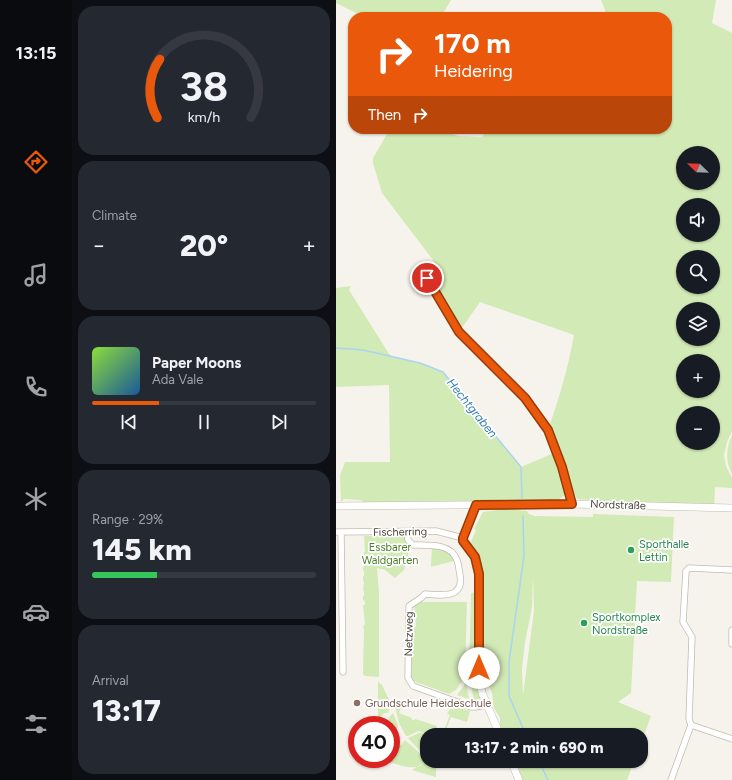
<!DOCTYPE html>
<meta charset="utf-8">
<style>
:root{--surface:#171b24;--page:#242831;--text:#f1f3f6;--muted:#9ea1a6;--line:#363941;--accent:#ea580c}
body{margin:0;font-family:Figtree,sans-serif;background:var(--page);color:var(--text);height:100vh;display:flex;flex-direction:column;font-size:15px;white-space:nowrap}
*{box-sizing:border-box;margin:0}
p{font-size:13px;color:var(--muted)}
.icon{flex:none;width:22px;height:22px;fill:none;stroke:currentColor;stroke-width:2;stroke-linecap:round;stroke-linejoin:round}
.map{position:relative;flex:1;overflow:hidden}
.drawer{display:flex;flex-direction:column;gap:6px;padding:6px;background:#0d0f14;width:264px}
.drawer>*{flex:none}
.top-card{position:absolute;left:12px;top:12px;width:324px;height:122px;border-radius:16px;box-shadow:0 1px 3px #0004;background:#ea580c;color:#fff;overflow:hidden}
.needle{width:26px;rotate:293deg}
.buttons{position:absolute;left:340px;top:146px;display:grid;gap:8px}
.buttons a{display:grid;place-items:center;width:44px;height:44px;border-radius:50%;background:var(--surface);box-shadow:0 1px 3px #0004;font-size:20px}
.speed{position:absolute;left:12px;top:716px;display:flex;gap:8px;font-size:20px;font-weight:700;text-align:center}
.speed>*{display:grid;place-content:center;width:52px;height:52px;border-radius:50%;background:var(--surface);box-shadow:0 1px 3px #0004;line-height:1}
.speed .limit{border:6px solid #d22;background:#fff;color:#111}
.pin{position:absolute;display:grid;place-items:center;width:34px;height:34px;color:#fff;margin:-17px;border:2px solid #fff;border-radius:50%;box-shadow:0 1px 4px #0007}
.me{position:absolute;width:44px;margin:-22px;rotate:0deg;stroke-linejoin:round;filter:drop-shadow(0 0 3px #0008)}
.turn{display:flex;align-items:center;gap:14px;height:84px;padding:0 20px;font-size:18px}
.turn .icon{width:52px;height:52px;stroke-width:2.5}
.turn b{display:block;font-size:28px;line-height:34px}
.then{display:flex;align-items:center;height:38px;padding:0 20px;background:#0003;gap:8px;font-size:15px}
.big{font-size:30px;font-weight:800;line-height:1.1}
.drawer .tile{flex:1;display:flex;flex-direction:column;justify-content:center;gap:6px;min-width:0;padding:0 14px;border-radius:16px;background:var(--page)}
.drawer .dial{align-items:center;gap:0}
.dial svg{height:104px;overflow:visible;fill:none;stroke:var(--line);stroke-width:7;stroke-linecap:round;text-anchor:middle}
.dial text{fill:var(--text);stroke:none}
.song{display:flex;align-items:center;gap:12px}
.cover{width:48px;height:48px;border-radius:6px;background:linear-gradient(135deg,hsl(90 70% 55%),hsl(210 70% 35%))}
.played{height:4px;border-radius:2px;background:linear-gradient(90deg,var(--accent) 30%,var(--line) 30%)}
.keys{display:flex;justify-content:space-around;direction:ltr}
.heat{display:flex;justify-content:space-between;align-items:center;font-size:22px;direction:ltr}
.charge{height:6px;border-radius:3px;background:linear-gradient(90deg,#34c759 29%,var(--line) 0)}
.trip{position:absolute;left:84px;top:728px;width:228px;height:40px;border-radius:16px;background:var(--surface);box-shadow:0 1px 3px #0004;font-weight:800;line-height:40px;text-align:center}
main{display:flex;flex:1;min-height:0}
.tab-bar{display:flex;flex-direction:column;width:72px;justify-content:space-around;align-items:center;background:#090b0e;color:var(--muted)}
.tab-bar .icon{width:28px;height:28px}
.tab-bar .on{color:var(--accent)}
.tab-bar b{font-size:18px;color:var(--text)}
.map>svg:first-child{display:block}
.green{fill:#d2eab5;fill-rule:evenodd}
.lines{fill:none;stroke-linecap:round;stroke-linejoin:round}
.stream{stroke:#a9d4f2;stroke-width:1.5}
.minor-casing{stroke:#c2bbae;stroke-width:7}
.tertiary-casing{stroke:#c2bbae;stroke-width:8}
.minor{stroke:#fff;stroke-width:5.5}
.tertiary{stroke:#fff;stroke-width:7}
.route-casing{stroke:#983908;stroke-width:10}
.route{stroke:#ea580c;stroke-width:7}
.leisure-dot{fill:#2e9e5b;stroke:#fff;stroke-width:1.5}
.education-dot{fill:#8d6e63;stroke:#fff;stroke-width:1.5}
.labels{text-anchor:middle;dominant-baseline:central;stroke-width:3.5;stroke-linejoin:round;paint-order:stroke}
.street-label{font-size:11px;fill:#4b4439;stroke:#fff}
.leisure-label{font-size:11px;fill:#27864d;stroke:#fff;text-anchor:start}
.park-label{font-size:11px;fill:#4a7f2a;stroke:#fff}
.education-label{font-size:11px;fill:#785e54;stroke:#fff;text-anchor:start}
.water-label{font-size:12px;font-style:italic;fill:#2e7ab2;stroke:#fff}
</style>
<main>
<nav class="tab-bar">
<b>13:15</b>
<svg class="icon on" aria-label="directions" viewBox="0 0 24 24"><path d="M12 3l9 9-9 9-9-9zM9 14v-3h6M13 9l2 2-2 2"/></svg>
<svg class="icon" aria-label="music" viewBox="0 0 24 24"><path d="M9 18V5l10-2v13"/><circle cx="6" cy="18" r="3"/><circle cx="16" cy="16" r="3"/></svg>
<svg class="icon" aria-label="phone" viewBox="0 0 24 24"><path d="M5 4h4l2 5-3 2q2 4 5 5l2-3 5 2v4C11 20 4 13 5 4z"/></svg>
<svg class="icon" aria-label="climate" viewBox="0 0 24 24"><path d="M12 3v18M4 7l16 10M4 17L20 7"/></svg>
<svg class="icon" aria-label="car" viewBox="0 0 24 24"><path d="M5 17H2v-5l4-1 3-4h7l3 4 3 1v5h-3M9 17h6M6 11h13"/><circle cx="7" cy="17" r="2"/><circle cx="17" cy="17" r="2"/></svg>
<svg class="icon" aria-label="filters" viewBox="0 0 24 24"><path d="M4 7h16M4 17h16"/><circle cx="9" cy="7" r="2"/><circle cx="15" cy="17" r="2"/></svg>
</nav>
<section class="drawer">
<div class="tile dial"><svg viewBox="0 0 100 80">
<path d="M14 69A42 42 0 1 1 86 69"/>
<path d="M14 69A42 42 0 0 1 16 24" stroke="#ea580c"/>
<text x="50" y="56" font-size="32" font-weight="700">38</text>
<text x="50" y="72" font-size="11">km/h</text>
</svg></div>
<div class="tile"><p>Climate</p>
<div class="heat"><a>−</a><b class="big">20°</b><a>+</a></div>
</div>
<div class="tile">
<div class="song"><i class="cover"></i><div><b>Paper Moons</b><p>Ada Vale</p></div></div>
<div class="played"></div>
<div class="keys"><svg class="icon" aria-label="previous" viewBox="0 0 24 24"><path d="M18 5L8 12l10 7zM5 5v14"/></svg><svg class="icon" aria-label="pause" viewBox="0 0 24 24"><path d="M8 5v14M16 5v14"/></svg><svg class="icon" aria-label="next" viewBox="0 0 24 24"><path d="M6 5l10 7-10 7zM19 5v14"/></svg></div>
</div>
<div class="tile"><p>Range · 29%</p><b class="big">145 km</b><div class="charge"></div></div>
<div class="tile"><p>Arrival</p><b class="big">13:17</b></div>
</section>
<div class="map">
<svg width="396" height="780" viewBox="0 0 396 780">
<rect width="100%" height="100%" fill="#f6f3ec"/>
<!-- green -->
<path class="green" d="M0 0H115L105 17H28L0 3Z
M265 0H380L376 23 396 33V431L391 442 388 455 390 466 396 478V488L379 487 378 508 336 506 241 499 221 456 230 494 221 501 29 503 24 500 8 499 5 502 4 475 9 462H54L53 385 0 387V288L15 286 13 290 55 357 84 363 107 372 185 467 220 452 212 430C223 399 232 368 238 335L144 302 123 332 91 278 100 264 46 193 37 163V158L54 129H105L122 136 146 137 152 129H331V17H269V10ZM347 153H377V183H347ZM347 205H377V235H347ZM347 257H377V287H347ZM347 309H377V339H347ZM347 361H377V391H347ZM347 413H377V443H347Z
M396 435V474C389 461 390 448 396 435Z
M169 509 191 511 193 514 199 516 257 517V514L338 517 335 582 301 581 295 693 282 702 315 716 305 743V735H166L164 730V718L158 708 156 693 152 683 147 675 146 636 148 581 145 562 134 544 140 530 138 529 147 512ZM197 577 198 611 187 695 186 669 189 642 196 607Z
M28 536H72L75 544 68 570 59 578 49 570 41 568 43 593V677L29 676 27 674 28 629 27 627 29 624 27 605H29V601L27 600V596H28V591H27L28 581H27V576H28V571H27L28 561H27L26 557H28V552H29Z
M96 545 107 547 121 560 95 567Z
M141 592V678L145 700 142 705H139L133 676 135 593Z
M85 602H131L129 676 120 690 113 694 77 681 75 679 76 630 80 626 78 604Z
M42 682 46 685 55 704 52 713H48L45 717 47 722 42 725Z
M130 683 133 699 121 695Z
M65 701H68L63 713 76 718V720H78L79 719 101 726 99 732 88 733 82 731 72 736H70L63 723 59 707Z
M116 706 134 711 131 722 115 717 110 730H108L114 715 111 714Z
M57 713 62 725V728H55V725H52L51 723 54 716Z
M83 733H87L88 744 85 752 72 738Z
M69 740 89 758C86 775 61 764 50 761L49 759H55V746L65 745Z
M90 761H94L100 765V777L76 770Z
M181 761H298L291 780H186Z"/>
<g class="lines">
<!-- stream -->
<path class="stream" d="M0 348 27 350 84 363 107 372 185 467 186 498
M187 516 188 556 173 662V696L190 735
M203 761 212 780"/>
<!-- minor casing -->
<g class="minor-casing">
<path id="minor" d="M91 278 123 332 189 398 212 430 226 467 236 504
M0 532 100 531 127 538
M5 532 7 672
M71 532 72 540 77 545C92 545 115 543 121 560 123 565 123 571 124 575 125 581 125 588 119 592 112 597 97 594 89 594L85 598 73 606 72 678 77 686 135 707H139L151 705
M396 630V644
M355 725 353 719 356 637 347 622 350 571 353 568 396 570
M355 725 396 739
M335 780 355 725"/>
</g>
<!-- tertiary casing -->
<g class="tertiary-casing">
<path id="tertiary" d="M140 505 136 518 127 538 129 544 139 557 143 574 144 681 146 693 164 735
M0 506 236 504 396 508
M175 761 183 780"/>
</g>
<!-- minor -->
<use href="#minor" class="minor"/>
<!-- tertiary -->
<use href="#tertiary" class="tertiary"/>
</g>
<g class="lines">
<!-- route casing -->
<g class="route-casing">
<path id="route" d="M91 278 123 332 189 398 212 430 226 467 236 504 140 505 127 538V541L139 557 143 574V668"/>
</g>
<!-- route -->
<use href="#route" class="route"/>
</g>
<!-- markers -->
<g class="leisure-dot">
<circle cx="295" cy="550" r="4"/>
<circle cx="248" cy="623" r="4"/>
</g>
<circle class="education-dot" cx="21" cy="703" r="4"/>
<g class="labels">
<!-- street labels -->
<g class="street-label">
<text transform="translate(282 505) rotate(2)">Nordstraße</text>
<text transform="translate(64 532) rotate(-1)">Fischerring</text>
<text transform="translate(73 634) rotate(-89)">Netzweg</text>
</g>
<!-- leisure labels -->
<g class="leisure-label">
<text x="303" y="544">Sporthalle<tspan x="303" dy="13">Lettin</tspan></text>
<text x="256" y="617">Sportkomplex<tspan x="256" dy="13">Nordstraße</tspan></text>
</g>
<!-- park labels -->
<g class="park-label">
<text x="54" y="547">Essbarer<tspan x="54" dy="13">Waldgarten</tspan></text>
</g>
<!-- education labels -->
<g class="education-label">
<text x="29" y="703">Grundschule Heideschule</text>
</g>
<!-- water labels -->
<g class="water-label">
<text transform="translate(136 408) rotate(51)">Hechtgraben</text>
</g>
</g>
</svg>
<div class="buttons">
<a><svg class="needle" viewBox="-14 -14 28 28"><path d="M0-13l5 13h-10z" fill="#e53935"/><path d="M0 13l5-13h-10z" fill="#9ea1a6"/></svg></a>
<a><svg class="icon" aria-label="sound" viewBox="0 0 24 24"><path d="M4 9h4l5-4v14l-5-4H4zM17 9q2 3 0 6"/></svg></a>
<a><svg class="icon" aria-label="search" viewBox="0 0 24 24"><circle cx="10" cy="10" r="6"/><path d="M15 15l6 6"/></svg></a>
<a><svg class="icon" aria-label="layers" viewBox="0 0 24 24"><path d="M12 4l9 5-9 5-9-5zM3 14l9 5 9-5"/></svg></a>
<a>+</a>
<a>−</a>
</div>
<div class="speed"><div class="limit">40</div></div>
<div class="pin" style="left:91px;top:278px;background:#d93025"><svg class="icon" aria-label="arrive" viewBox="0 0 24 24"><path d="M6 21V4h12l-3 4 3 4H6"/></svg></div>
<svg class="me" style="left:143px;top:668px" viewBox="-20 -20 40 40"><circle r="19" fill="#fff"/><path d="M0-13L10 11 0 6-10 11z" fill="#ea580c"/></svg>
<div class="trip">13:17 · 2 min · 690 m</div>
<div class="top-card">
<div class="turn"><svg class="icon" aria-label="right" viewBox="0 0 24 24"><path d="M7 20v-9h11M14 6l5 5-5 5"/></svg><div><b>170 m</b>Heidering</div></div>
<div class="then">Then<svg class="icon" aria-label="right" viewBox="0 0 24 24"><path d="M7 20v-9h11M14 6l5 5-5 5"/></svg></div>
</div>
</div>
</main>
